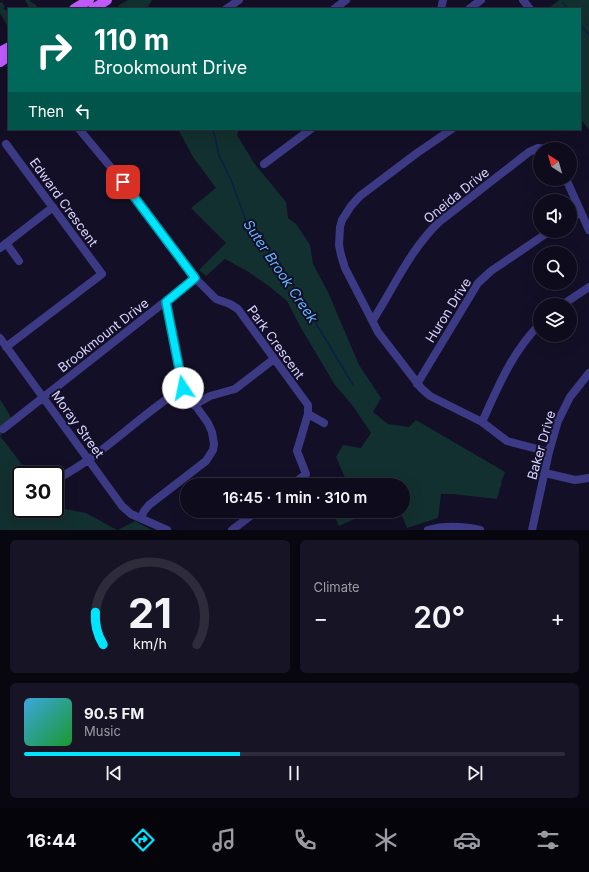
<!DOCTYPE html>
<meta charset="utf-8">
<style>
:root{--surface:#0e0b1c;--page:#171425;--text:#f1f3f6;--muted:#9b9ba3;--line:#2e2b3b;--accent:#00e5ff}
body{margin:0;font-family:Inter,sans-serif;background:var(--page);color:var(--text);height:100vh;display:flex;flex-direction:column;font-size:15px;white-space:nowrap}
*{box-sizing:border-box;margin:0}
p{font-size:13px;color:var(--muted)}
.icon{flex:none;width:22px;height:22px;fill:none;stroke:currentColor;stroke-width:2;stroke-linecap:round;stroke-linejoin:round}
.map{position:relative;height:530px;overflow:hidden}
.side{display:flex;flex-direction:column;gap:10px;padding:10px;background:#08060f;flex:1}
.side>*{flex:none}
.top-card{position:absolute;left:8px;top:8px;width:573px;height:122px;border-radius:0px;box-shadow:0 4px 16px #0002,0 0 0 1px var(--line);background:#00695c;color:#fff;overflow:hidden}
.needle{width:26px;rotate:323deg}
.buttons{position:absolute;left:533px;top:142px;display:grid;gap:8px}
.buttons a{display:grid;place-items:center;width:44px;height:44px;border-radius:50%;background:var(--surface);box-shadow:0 4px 16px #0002,0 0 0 1px var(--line);font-size:20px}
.speed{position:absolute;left:12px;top:466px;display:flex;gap:8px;font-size:20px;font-weight:700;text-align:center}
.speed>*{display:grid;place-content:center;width:52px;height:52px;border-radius:50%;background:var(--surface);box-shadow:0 4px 16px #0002,0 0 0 1px var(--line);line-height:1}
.speed .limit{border:2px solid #111;border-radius:6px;background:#fff;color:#111}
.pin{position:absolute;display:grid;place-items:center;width:34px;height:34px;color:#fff;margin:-17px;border-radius:8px;box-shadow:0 2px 6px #0006}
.me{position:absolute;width:44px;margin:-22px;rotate:349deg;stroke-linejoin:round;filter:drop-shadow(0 0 3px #0008)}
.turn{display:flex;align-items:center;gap:14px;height:84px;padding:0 20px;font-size:18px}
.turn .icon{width:52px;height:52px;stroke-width:2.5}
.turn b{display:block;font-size:28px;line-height:34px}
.then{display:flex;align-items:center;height:38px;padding:0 20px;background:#0003;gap:8px;font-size:15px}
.big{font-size:30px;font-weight:600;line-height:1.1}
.side .tile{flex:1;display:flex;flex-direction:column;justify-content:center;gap:6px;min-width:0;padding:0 14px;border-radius:6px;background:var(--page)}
.side .dial{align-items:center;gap:0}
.dial svg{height:104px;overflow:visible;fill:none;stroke:var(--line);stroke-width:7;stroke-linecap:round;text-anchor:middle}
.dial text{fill:var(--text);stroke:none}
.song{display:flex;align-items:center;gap:12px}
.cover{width:48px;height:48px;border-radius:6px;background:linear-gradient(135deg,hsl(200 70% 55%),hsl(130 70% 35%))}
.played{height:4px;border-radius:2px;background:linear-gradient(90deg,var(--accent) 40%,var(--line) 40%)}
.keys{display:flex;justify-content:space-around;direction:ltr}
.heat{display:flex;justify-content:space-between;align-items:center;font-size:22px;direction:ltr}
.side .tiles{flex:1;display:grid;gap:10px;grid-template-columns:1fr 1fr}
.tile:last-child{grid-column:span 2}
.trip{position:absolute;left:180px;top:478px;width:230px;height:40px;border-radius:20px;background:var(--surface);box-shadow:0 4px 16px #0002,0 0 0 1px var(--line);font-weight:600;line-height:40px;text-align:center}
.menu{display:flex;height:64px;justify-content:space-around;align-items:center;background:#06040b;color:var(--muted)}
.menu .icon{width:28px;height:28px}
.menu .selected{color:var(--accent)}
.menu b{font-size:18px;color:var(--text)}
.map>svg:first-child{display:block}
.green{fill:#12302f}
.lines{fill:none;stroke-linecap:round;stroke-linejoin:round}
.stream{stroke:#0a1f44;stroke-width:1.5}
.minor{stroke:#3d3a85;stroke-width:8}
.major{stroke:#c25bff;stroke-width:10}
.route-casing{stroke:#0095a6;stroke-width:10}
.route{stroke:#00e5ff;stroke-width:7}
.labels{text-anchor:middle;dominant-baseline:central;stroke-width:4;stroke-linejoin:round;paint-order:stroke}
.street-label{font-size:13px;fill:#d9d4ff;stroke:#130f26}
.water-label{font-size:14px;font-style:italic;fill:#62b6ff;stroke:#130f26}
</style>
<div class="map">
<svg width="589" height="530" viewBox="0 0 589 530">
<rect width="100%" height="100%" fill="#130f26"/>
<!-- green -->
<path class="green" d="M25 0H30L31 2 36 5 38 9H30Z
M128 0H152L147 9H117L119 5Z
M559 0H589V130L580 118V9H548Z
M2 2 5 7 3 8 5 10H6L9 14V29L0 13V3Z
M178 129H239L237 135 254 163 286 202 288 218 296 224 310 245 313 264 328 292 359 365 381 398 373 412 388 424 409 427 416 420 505 472 501 483 502 484 501 485 497 499 453 494H441L438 518 407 528 400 511H403V485H339L346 480 336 457 343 445 361 448 371 433 353 406 335 385 301 328 287 301 270 287 247 271 225 259 206 276 199 270 226 243 191 208 216 188 193 157Z
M0 399 12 419 4 432 0 436 27 471 26 475H21V509H55V507L86 513 117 530H0Z
M332 511H383L363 515 339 526Z
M135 521 152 530H118Z"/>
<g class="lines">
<!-- stream -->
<path class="stream" d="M563 3 568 9
M580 24 589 35
M213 129 219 155 231 180 246 221 293 285 353 385"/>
<!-- minor -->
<path class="minor" d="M523 0 530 9
M226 9 239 0
M334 9 346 0
M441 9 443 0
M469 9 481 0
M79 129 128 188 191 274 216 299 230 304 238 309 308 405V414L297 451 306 474 292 485
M452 129 417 153 360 196 351 206 342 220 340 227 339 245 341 255 345 268 378 332 421 388 430 396 482 422 507 441 549 452
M6 144 102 274 6 347
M264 164 311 129
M566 179 589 230
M570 219 580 212
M6 243 19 261
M0 248 53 207
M562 305 589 287
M373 320C394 287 410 250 439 222L529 152 538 148 546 149
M0 338 122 506 131 514 167 530
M417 384 478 283 491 271 550 231
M194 405 210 396 235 389 274 359
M308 414 324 423
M482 422C498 387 512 352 540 324
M3 429 195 278
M545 473 575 480 589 478
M59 478C103 455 141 414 183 388
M141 518 144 511 149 505 206 461 213 450 214 444 212 432 208 423 183 388 166 302
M232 530 257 511
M428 530C446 525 462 526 480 530
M532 530 549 452 558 421 570 397 589 373"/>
<!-- major -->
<path class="major" d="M74 9 89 0
M93 9 107 0
M0 52 9 47
M0 62 9 56"/>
</g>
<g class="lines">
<!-- route casing -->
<g class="route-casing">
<path id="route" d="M123 182 195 278 166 302 183 388"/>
</g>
<!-- route -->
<use href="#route" class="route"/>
</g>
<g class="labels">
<!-- street labels -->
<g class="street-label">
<text transform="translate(456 195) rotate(-39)">Oneida Drive</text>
<text transform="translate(64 202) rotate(54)">Edward Crescent</text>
<text transform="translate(448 310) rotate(-58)">Huron Drive</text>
<text transform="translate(103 335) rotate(-38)">Brookmount Drive</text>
<text transform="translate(276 342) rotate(54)">Park Crescent</text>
<text transform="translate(78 424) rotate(54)">Moray Street</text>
<text transform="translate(541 445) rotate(-74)">Baker Drive</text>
</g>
<!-- water labels -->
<g class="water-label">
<text transform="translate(281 271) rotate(56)">Suter Brook Creek</text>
</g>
</g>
</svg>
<div class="buttons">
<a><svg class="needle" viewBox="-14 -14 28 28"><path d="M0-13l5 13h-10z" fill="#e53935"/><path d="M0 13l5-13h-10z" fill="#9b9ba3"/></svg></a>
<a><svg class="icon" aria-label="sound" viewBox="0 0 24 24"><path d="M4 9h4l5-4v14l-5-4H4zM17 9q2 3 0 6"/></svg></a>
<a><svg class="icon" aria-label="search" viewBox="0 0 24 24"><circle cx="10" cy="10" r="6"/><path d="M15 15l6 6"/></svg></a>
<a><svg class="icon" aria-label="layers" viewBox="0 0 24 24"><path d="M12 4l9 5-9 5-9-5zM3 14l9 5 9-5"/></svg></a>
</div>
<div class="speed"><div class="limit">30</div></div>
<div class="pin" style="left:123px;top:182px;background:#d93025"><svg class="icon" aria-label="arrive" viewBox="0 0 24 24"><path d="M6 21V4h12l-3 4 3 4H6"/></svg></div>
<svg class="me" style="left:183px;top:388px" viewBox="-20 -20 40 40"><circle r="19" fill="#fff"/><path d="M0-13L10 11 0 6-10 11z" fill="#00e5ff"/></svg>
<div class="trip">16:45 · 1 min · 310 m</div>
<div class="top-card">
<div class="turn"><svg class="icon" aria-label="right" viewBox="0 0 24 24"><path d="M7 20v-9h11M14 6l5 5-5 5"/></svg><div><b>110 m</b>Brookmount Drive</div></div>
<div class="then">Then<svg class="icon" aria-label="left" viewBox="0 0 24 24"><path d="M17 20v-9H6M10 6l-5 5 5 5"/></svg></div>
</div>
</div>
<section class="side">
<div class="tiles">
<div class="tile dial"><svg viewBox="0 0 100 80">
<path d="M14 69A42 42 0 1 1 86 69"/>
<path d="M14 69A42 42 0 0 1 8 44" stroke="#00e5ff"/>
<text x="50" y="56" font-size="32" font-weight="700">21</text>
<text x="50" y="72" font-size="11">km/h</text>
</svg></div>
<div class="tile"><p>Climate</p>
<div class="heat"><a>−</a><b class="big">20°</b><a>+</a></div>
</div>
<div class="tile">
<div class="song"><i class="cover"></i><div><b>90.5 FM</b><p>Music</p></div></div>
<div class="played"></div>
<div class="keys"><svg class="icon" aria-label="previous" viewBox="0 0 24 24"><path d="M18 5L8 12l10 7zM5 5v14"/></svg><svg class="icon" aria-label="pause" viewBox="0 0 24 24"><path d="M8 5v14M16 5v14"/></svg><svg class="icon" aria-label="next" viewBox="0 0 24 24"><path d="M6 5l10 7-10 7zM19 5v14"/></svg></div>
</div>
</div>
</section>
<nav class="menu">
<b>16:44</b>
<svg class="icon selected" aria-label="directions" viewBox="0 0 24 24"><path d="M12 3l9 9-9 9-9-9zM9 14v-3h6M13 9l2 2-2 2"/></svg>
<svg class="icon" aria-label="music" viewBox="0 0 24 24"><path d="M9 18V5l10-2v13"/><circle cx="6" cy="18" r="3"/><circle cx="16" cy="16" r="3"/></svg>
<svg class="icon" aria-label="phone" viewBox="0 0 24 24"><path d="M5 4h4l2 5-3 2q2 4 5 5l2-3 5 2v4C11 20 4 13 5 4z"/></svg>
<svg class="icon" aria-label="climate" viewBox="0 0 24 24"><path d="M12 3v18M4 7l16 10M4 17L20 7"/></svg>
<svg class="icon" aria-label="car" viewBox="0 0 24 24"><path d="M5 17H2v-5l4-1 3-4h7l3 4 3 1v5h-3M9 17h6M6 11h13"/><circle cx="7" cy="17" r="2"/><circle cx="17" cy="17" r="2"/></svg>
<svg class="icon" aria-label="filters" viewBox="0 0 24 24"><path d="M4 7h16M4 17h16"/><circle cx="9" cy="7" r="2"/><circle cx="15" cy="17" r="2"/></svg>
</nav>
